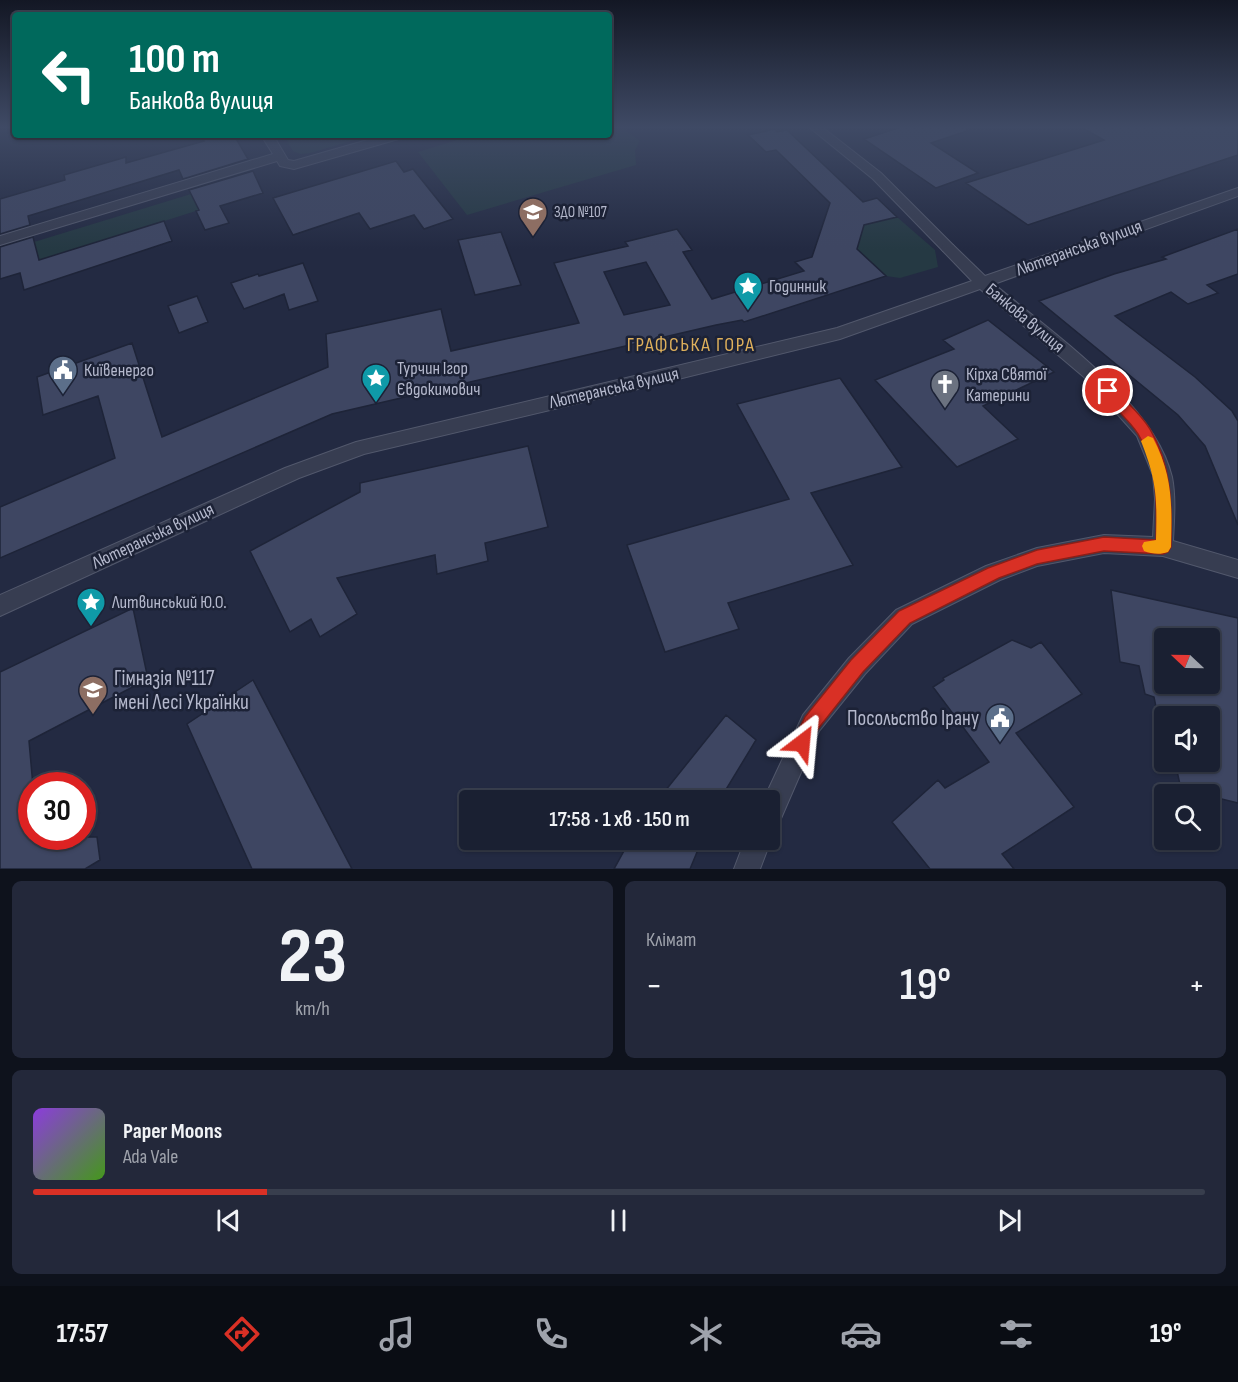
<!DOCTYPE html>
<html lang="uk">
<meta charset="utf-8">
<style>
:root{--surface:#1a2032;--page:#23283a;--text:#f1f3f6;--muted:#9fa3ac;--line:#383e4d;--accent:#d93025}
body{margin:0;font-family:"Sofia Sans Condensed",sans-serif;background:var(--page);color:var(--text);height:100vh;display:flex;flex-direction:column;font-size:22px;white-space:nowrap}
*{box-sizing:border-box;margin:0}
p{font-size:20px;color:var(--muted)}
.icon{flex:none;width:33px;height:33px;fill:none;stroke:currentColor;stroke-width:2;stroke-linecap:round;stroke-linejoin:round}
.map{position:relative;height:869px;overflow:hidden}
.details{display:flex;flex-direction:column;gap:12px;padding:12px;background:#0e121c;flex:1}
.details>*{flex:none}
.guide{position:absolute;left:12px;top:12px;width:600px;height:126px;border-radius:6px;box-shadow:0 2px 4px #0004,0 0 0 2px var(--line);background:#00695c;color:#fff;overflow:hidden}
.needle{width:39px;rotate:292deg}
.buttons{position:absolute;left:1154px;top:628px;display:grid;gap:12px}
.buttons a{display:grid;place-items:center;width:66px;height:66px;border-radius:6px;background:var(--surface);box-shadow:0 2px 4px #0004,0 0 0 2px var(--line);font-size:30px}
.speed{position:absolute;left:18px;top:772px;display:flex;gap:12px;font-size:30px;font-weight:700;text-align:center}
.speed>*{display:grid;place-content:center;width:78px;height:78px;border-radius:50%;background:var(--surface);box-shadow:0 2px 4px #0004,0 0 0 2px var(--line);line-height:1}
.speed .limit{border:9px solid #d22;background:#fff;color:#111}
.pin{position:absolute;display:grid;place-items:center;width:51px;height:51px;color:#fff;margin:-26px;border:3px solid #fff;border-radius:50%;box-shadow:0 2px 6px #0007}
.me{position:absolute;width:66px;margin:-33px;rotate:29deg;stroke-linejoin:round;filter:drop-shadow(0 0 4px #0008)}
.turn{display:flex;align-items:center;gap:21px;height:126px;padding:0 18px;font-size:27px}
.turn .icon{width:78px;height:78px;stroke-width:2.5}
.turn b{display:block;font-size:42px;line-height:51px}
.big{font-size:45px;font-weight:600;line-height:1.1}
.details .widget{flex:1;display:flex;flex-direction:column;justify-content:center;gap:9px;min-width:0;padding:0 21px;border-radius:9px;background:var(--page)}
.details .dial{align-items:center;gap:0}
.dial b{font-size:78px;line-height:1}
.song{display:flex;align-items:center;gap:18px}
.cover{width:72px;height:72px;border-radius:9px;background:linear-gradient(135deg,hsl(270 70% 55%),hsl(100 70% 35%))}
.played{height:6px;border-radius:3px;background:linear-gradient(90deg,var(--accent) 20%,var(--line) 20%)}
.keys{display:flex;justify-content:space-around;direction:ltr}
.heat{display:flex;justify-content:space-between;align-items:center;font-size:33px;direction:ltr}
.details .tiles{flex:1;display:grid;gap:12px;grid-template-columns:1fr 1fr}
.widget:last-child{grid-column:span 2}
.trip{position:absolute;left:459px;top:790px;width:321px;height:60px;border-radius:6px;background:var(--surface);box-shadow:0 2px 4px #0004,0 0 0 2px var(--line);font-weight:600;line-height:60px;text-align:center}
.dock{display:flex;height:96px;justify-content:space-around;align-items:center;background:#0a0d14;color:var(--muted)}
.dock .icon{width:42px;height:42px}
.dock .current{color:var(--accent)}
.dock b{font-size:27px;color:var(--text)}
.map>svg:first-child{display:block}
.green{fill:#253943}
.building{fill:#3e4662;stroke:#1e2438;stroke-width:1.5;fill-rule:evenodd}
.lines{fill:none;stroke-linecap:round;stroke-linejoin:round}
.pedestrian-casing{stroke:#52586c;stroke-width:2}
.minor-casing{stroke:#52586c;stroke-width:2}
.pedestrian{fill:#373d51;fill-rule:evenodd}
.minor{fill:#373d51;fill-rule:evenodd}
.route{fill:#d93025;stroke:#8d1f18;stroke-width:1.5}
.slow{fill:#f59e0b}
.labels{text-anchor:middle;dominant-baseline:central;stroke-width:5;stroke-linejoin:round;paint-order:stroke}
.far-poi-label{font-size:15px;fill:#b4b8cc;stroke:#1c2236;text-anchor:start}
.street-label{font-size:18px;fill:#b4b8cc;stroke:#1c2236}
.poi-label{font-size:18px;fill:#b4b8cc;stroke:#1c2236;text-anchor:start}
.neighbourhood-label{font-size:20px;letter-spacing:1.5px;fill:#deb05c;stroke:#1c2236}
.near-poi-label{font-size:21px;fill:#b4b8cc;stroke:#1c2236;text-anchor:start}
</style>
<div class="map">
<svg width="1238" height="869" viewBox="0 0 1238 869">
<rect width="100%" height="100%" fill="#232a42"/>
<!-- green -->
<path class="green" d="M609 127H621L640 141 635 150 636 165 467 215 418 152 473 135H609Z
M283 135H372L310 153 300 154 293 151Z
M191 194 199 210 39 261 34 242Z
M897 217 935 250 938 267 900 278 886 276 857 249 864 225Z"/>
<!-- building -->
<path class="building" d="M901 127H966L967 131 931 143 978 173 936 188 864 139Z
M1081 127H1238V155L1028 225 966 183 1104 140Z
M775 129 777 132 787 130 863 202 877 198 897 217 864 225 857 249 886 276 744 322 742 320 716 325 332 414 0 558V507L115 458 98 396 43 415 37 377 132 343 162 437 328 367 326 334 441 309 451 351 579 323 554 263 628 246 625 242 677 229 692 250 683 252 712 299 804 271 795 262 812 257 830 203 776 150 766 152 748 135ZM646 262 670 305 624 315 604 272Z
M201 135H234L248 159 183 179 179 170 28 216 30 225 0 234V199L65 180 64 175 126 157V163L204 141Z
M396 161 404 172 413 169 453 219 424 229 414 215 370 229 359 213 293 235 273 198Z
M253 171 263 193 220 206 229 223 205 230 196 211 199 210 189 190Z
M164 221 172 241 24 290 20 273 0 279V247L33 237 39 260Z
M1238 229V274L1207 285 1218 293 1188 304 1171 292 1115 316 1195 377 1232 411 1238 421V525L1205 446 1178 415 1039 301 1114 274 1166 259 1162 257Z
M501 232 521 285 475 295 458 240Z
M303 263 318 301 289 310 284 294 244 309 231 283 258 274 259 276Z
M197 296 208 322 179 333 168 306Z
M988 320 1054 372 983 406 1018 439 957 467 875 380 954 349 943 340Z
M840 378 902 467 811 493 853 565 728 603 739 629 665 652 627 545 789 499 737 404Z
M528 446 548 527 485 543 488 561 437 574 435 555 337 578 357 614 320 637 311 619 290 632 250 551 360 492V483Z
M1111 590 1238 618V803L1181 789 1175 762H1209V717H1158L1154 697 1145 694 1139 666 1120 662ZM1164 639H1209V684H1164Z
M133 608 148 679 29 741 33 786H32V837H97L100 860 85 869H0V672Z
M1012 640 1031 648 1041 642 1082 694 1016 733 1074 807 1002 854 1014 869H930L892 822 938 780 945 788 989 762 933 687 944 680 943 678Z
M253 680 352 869H252L187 724Z
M726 715 756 740 719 801H657Z
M630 840H702L690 869H614Z"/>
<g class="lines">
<!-- pedestrian casing -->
<g class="pedestrian-casing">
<path id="pedestrian" d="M809 127H822L881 173 953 245 955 248 953 251H943L873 179Z"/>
</g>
<!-- minor casing -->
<g class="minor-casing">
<path id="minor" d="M261 135H273L288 160 294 161 385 135H404L402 138 294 169 280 166 277 161 0 245V236L273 154Z
M1238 188V196L994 284C1050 331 1155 403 1172 477 1176 498 1174 520 1173 541L1238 560V578L1163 556 1104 553 1037 566 1000 580 912 624 865 674 819 731 779 823 770 827V801H763L803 715 849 658 896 610 986 566 1037 548 1104 535 1153 537 1155 499 1153 475 1137 436 1084 377 980 289 840 339 626 392 364 454 299 478 0 616V595L285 468 356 442 837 328 972 281 943 251 941 248 943 245H953L985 276Z
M770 836 771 840 760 869H734L745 840H770Z"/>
</g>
<!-- pedestrian -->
<use href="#pedestrian" class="pedestrian"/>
<!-- minor -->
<use href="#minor" class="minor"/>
</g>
<!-- sky -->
<linearGradient id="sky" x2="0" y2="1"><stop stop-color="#131724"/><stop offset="0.51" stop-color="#3f4a65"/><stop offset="1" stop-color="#3f4a65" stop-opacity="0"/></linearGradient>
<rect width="1238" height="249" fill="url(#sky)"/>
<!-- route -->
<path class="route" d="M1108 386 1113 387C1125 401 1141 414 1150 429 1172 466 1172 506 1171 547L1168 552 1163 554 1104 551 1037 564 999 578 910 623 863 672 818 729 808 750 802 753 795 750 792 743 805 717 851 660 899 611 988 568 1037 550 1104 537 1156 540C1157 504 1158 466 1138 434 1128 418 1111 407 1102 391Z"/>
<!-- slow -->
<path class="slow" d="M1148 436 1153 438C1173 476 1172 505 1171 547L1168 552C1160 555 1152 554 1144 551L1142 546 1144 542 1156 540C1157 497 1157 482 1141 441Z"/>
<!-- icons -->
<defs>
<g id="school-pin" transform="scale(1.5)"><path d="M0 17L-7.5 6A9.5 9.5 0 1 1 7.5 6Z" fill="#8d6e63" stroke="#1c2236"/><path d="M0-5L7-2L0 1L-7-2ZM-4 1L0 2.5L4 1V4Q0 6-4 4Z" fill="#fff"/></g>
<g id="sight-pin" transform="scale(1.5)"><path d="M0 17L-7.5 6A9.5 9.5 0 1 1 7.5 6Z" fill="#0f9aa8" stroke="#1c2236"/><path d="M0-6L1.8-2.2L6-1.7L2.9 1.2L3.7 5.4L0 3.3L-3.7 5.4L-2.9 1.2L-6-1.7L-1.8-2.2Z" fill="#fff"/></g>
<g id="civic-pin" transform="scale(1.5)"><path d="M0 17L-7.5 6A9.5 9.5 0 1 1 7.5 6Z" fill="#5c6f8a" stroke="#1c2236"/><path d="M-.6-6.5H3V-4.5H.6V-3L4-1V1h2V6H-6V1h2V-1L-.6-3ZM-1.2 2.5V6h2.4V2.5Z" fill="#fff"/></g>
<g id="church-pin" transform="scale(1.5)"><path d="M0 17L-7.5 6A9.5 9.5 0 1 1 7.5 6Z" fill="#6b7280" stroke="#1c2236"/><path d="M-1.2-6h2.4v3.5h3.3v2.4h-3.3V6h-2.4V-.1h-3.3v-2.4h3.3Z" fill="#fff"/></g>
</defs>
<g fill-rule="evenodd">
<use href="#school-pin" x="533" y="212"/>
<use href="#sight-pin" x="748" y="286"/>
<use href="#civic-pin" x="63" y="370"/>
<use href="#sight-pin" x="376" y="378"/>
<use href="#church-pin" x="945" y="384"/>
<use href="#sight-pin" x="91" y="602"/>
<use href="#school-pin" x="93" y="690"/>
<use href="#civic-pin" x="1000" y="718"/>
</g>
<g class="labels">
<!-- far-poi labels -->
<g class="far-poi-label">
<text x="554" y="212">ЗДО №107</text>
</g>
<!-- street labels -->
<g class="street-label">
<text transform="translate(1079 248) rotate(-20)">Лютеранська вулиця</text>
<text transform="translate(1025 318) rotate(40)">Банкова вулиця</text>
<text transform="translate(614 388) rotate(-13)">Лютеранська вулиця</text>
<text transform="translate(153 536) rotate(-25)">Лютеранська вулиця</text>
</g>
<!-- poi labels -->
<g class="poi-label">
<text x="769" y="286">Годинник</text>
<text x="397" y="368">Турчин Ігор<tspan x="397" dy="21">Євдокимович</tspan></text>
<text x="84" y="370">Київенерго</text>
<text x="966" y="374">Кірха Святої<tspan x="966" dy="21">Катерини</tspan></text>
<text x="112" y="602">Литвинський Ю.О.</text>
</g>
<!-- neighbourhood labels -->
<g class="neighbourhood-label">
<text x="691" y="345">ГРАФСЬКА ГОРА</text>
</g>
<!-- near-poi labels -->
<g class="near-poi-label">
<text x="114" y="678">Гімназія №117<tspan x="114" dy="24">імені Лесі Українки</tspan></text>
<text x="979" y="718" text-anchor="end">Посольство Ірану</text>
</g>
</g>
</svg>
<div class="buttons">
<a><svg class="needle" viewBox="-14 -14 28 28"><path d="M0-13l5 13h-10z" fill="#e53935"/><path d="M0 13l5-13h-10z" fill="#9fa3ac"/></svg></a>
<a><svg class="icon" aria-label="sound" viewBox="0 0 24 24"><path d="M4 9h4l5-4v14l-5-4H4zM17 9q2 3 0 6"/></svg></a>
<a><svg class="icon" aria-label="search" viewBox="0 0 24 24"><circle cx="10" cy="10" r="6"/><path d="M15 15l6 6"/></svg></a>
</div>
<div class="speed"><div class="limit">30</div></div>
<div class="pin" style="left:1108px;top:391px;background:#d93025"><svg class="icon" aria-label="arrive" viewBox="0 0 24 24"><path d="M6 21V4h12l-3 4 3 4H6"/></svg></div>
<svg class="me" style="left:802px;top:743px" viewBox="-20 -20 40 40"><path d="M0-17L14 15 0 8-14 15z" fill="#d93025" stroke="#fff" stroke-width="4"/></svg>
<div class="trip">17:58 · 1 хв · 150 m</div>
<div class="guide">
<div class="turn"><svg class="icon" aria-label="left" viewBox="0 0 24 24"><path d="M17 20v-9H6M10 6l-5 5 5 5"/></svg><div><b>100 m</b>Банкова вулиця</div></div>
</div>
</div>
<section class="details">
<div class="tiles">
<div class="widget dial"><b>23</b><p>km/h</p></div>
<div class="widget"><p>Клімат</p>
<div class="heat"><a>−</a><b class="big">19°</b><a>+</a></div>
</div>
<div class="widget">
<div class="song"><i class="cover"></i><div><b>Paper Moons</b><p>Ada Vale</p></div></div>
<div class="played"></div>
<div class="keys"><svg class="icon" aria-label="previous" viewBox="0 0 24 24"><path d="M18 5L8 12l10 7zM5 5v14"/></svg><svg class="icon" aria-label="pause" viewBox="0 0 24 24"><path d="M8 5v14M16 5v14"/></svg><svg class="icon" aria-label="next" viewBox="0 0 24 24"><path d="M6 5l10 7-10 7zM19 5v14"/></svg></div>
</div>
</div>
</section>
<nav class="dock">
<b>17:57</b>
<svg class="icon current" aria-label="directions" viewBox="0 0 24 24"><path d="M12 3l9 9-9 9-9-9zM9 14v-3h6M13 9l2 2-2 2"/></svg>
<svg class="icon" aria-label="music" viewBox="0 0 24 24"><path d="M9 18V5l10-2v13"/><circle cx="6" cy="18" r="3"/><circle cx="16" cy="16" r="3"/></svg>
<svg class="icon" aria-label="phone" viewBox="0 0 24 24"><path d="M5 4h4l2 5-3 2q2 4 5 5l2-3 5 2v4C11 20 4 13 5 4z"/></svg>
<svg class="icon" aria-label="climate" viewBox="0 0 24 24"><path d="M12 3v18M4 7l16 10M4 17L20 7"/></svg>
<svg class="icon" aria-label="car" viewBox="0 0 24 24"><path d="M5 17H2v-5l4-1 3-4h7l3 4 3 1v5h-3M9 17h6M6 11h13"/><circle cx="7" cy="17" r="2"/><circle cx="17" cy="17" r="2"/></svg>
<svg class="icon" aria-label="filters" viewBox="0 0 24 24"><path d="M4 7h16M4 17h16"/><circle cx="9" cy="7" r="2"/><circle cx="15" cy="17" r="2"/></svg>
<b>19°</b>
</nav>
